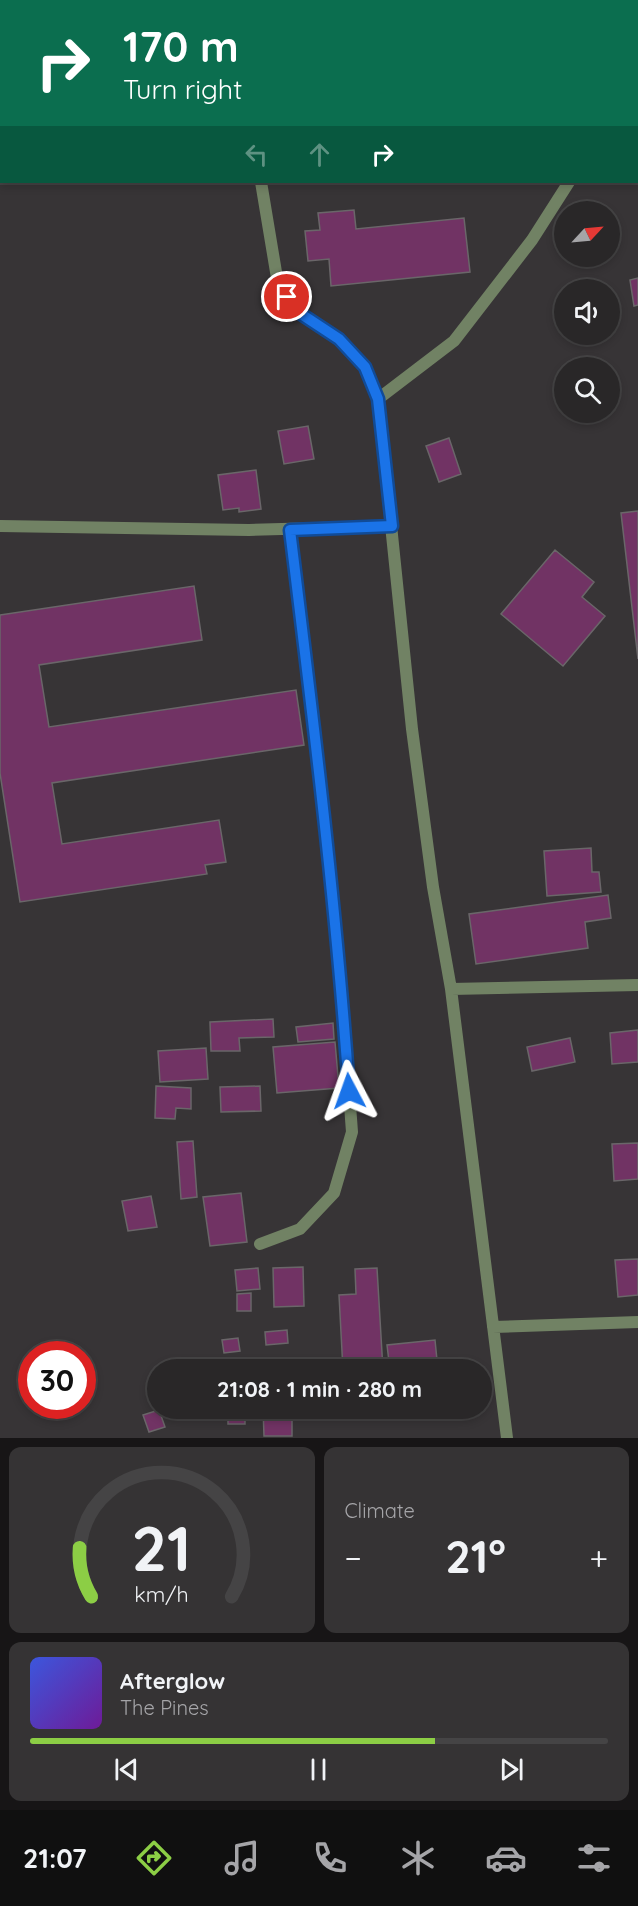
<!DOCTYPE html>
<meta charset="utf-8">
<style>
:root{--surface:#292728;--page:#353334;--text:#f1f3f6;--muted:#a5a5a8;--line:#454445;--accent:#8cce45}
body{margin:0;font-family:Quicksand,sans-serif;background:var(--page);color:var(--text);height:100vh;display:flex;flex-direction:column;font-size:22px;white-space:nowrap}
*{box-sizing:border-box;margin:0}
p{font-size:20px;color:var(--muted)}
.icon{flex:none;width:33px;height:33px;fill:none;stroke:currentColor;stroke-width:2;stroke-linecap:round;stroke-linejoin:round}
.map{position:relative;height:1438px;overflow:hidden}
.side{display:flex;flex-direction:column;gap:9px;padding:9px;background:#171516;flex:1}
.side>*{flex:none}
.top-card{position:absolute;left:0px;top:0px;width:639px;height:183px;box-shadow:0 3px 9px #0003,0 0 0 2px var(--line);background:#0b6e4f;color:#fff;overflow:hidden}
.needle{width:39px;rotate:64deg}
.buttons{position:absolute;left:554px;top:201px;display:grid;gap:12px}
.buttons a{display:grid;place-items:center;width:66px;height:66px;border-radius:50%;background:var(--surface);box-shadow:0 3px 9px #0003,0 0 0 2px var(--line);font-size:30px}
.speed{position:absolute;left:18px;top:1341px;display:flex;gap:12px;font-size:30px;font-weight:700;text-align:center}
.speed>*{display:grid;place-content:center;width:78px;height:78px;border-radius:50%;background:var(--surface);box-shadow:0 3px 9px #0003,0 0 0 2px var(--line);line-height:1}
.speed .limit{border:9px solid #d22;background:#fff;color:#111}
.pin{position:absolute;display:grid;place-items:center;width:51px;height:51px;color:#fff;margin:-26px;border:3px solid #fff;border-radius:50%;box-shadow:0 2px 6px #0007}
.me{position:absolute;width:66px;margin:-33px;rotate:356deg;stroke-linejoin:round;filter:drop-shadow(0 0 4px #0008)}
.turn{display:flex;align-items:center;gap:21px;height:126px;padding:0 24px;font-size:27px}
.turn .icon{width:78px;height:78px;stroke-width:2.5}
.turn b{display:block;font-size:42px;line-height:51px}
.lanes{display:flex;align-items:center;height:57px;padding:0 24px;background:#0003;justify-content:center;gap:30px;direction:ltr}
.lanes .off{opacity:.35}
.big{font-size:45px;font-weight:800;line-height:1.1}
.side .widget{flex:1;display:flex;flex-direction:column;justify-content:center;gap:9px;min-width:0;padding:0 21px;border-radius:12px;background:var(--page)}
.side .dial{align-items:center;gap:0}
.dial svg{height:156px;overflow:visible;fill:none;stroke:var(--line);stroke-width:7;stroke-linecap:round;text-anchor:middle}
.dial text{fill:var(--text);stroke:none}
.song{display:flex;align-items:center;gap:18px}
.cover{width:72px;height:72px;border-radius:9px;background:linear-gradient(135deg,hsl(230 70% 55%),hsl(280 70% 35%))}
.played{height:6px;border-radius:3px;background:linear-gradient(90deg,var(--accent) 70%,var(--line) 70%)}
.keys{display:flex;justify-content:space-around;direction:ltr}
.heat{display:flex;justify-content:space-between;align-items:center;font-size:33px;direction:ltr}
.side .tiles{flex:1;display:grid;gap:9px;grid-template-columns:1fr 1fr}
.widget:last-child{grid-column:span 2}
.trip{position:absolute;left:147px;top:1359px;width:345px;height:60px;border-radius:30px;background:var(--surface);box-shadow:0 3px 9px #0003,0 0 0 2px var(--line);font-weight:800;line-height:60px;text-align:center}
.tab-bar{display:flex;height:96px;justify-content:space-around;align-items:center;background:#101010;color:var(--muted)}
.tab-bar .icon{width:42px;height:42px}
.tab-bar .on{color:var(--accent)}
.tab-bar b{font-size:27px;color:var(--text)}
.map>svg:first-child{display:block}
.building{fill:#713364;stroke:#6a6669;stroke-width:1.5}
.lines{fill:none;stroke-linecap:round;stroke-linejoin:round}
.street{stroke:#718264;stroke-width:12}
.route-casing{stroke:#114b97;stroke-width:15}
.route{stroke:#1a73e8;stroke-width:10}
</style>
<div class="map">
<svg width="638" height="1438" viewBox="0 0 638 1438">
<rect width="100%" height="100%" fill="#373436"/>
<!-- building -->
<path class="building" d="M354 210 356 229 464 218 470 272 331 286 329 259 308 261 305 231 320 230 318 213Z
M638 278V305L634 306 630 280Z
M308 426 314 459 284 464 278 431Z
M449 438 461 474 439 482 426 446Z
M256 470 261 509 239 512V508L223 510 218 475Z
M638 511V659L621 513Z
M555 550 594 582 582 597 605 616 563 666 501 614Z
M194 586 202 640 39 665 49 727 296 690 304 745 52 783 62 844 219 820 226 862 205 865 207 874 20 902 0 773V615Z
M591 848 592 872H599L601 892 547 896 544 851Z
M608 895 611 918 585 922 588 948 476 964 469 914Z
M273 1019 274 1037 239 1038 240 1051H211L210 1022Z
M333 1023 334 1039 298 1042 296 1027Z
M638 1030V1062L612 1064 610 1033Z
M570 1038 575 1062 532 1071 527 1047Z
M335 1042 339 1088 277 1093 273 1047Z
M206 1048 208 1079 160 1082 158 1051Z
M156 1086 191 1088V1109L176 1108 175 1119 155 1118Z
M260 1086 261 1111 221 1112 220 1087Z
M193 1141 197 1197 181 1199 177 1142Z
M638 1143V1179L614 1181 612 1144Z
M241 1193 247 1242 210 1246 203 1197Z
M151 1196 157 1227 128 1231 122 1201Z
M638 1259V1295L618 1297 615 1260Z
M303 1267 304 1306 274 1307 273 1268Z
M258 1268 260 1289 237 1291 235 1270Z
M377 1268 383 1370H343L339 1295 356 1294 355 1269Z
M251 1293V1311H237V1294Z
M287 1330 288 1343 266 1345 265 1332Z
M238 1338 240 1351 224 1353 222 1340Z
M435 1340 438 1370H390L387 1345Z
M228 1408H245V1424H228Z
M263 1408H292V1436H264Z
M297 1408H331L298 1414Z
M159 1410 165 1427 149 1432 143 1415Z"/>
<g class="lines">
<!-- street -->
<path class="street" d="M236 0V2
M257 2 261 0
M0 19H2
M261 182 278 284 295 310 338 339 365 367 378 399 412 729 433 887 451 989 507 1438
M378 399 454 341 532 240 569 182
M0 526 249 530 392 526
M451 989 638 985
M260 1244 300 1229 334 1193 352 1132 343 1010 317 749 290 530
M493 1327 638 1322"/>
</g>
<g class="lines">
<!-- route casing -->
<g class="route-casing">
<path id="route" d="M287 297 295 310 339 339 365 367 378 399 392 526 290 530C313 717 336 903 349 1091"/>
</g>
<!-- route -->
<use href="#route" class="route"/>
</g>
</svg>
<div class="buttons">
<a><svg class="needle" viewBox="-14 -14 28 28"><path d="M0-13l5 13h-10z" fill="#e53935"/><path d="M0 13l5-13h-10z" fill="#a5a5a8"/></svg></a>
<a><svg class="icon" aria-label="sound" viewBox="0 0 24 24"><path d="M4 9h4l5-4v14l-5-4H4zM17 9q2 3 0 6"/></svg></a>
<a><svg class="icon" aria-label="search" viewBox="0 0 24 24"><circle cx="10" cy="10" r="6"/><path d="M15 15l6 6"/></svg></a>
</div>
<div class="speed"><div class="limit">30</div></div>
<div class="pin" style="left:287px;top:297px;background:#d93025"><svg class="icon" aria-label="arrive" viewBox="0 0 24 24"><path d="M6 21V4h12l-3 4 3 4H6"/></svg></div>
<svg class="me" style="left:349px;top:1091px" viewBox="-20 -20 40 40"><path d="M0-17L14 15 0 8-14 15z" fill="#1a73e8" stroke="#fff" stroke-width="4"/></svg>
<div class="trip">21:08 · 1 min · 280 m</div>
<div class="top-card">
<div class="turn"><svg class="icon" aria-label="right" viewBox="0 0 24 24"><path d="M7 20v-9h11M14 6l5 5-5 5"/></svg><div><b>170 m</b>Turn right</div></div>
<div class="lanes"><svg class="icon off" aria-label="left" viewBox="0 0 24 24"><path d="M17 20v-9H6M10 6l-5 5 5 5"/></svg><svg class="icon off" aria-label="ahead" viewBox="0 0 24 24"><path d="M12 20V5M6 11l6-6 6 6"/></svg><svg class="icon" aria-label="right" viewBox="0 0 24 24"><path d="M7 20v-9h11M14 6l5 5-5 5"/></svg></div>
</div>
</div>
<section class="side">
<div class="tiles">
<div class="widget dial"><svg viewBox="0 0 100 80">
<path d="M14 69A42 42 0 1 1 86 69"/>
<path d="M14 69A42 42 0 0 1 8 44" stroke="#8cce45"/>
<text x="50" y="56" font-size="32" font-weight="700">21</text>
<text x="50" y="72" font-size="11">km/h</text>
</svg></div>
<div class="widget"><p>Climate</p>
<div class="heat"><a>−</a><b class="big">21°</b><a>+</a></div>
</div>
<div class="widget">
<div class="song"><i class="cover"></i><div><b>Afterglow</b><p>The Pines</p></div></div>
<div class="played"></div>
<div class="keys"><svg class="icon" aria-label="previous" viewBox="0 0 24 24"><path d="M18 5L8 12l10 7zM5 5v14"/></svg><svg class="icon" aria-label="pause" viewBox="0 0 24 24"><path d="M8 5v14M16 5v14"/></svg><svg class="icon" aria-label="next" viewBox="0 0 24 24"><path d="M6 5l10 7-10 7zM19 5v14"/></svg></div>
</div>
</div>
</section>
<nav class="tab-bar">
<b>21:07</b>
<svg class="icon on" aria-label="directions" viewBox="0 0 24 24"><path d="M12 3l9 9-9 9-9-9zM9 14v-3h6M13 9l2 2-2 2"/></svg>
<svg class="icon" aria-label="music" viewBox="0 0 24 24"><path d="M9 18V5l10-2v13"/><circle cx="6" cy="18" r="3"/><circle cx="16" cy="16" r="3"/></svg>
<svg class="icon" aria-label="phone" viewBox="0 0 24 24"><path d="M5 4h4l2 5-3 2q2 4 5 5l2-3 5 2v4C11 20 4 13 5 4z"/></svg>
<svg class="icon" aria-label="climate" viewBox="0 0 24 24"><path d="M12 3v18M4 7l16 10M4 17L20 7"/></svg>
<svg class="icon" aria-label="car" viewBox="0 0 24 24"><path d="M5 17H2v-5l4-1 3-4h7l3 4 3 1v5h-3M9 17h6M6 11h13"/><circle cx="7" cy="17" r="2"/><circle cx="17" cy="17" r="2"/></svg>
<svg class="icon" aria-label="filters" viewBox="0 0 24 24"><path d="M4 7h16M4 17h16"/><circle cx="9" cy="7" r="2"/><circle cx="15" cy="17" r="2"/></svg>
</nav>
